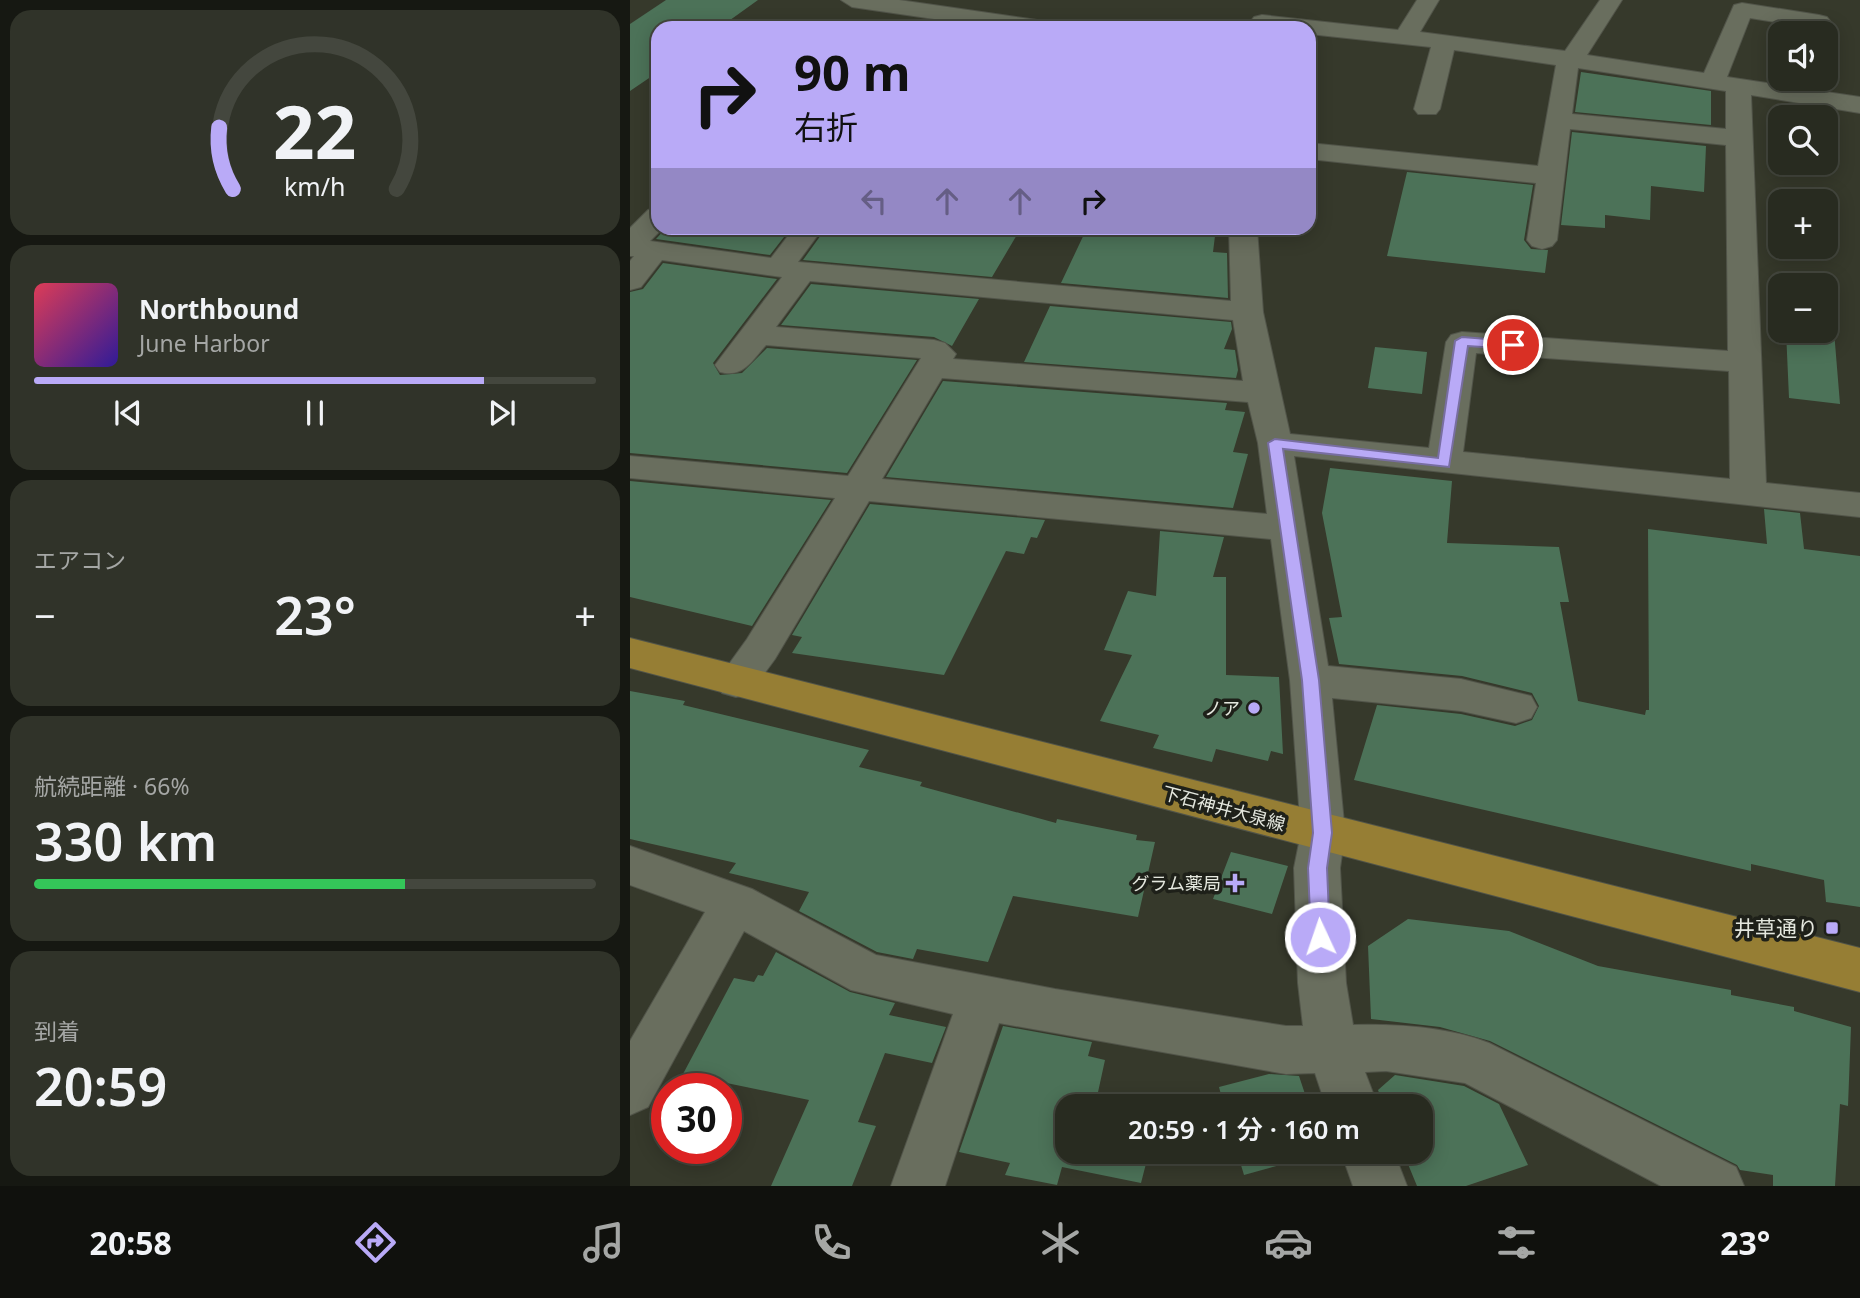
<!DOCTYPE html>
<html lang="ja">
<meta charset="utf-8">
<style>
:root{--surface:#282b20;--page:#303329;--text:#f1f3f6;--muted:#a5a7a5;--line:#44473e;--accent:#b9aaf7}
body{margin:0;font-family:"Noto Sans","Noto Sans JP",sans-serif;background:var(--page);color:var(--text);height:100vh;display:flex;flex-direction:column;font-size:26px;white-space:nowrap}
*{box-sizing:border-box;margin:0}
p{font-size:23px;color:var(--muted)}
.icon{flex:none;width:38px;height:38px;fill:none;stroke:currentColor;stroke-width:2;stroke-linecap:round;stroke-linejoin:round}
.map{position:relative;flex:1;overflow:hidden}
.panel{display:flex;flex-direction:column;gap:10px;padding:10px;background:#161812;width:630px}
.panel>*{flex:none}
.guide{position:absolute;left:21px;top:21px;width:665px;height:214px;border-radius:21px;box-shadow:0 4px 18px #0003,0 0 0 2px var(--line);background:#b9aaf7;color:#111;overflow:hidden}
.buttons{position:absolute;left:1138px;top:21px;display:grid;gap:14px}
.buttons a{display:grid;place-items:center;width:70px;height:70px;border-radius:14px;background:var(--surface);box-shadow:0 4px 18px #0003,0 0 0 2px var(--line);font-size:35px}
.speed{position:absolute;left:21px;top:1073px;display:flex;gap:14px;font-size:35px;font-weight:700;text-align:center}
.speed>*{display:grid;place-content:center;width:91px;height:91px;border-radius:50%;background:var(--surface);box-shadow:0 4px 18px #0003,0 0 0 2px var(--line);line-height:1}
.speed .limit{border:10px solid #d22;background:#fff;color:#111}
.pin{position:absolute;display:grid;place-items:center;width:60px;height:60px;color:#fff;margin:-30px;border:4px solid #fff;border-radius:50%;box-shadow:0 2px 7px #0007}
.me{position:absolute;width:77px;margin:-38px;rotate:357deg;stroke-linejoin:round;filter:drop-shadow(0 0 5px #0008)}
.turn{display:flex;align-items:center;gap:24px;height:147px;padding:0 28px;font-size:32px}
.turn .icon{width:91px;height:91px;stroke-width:2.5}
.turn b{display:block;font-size:49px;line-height:60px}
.lanes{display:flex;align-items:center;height:66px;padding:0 28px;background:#0003;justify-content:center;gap:35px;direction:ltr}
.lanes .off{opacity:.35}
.big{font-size:52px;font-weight:600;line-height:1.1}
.panel .widget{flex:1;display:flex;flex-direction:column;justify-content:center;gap:10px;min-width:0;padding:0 24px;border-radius:21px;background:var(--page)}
.panel .dial{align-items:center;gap:0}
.dial svg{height:182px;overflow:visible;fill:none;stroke:var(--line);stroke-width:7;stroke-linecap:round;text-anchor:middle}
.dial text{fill:var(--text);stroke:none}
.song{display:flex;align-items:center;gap:21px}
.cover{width:84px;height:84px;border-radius:10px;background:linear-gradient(135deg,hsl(350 70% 55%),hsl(250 70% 35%))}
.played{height:7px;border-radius:4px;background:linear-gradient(90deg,var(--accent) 80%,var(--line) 80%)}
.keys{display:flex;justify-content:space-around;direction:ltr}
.heat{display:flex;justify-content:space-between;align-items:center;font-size:38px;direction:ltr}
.charge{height:10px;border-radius:5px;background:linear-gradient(90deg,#34c759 66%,var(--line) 0)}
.trip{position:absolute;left:425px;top:1094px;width:378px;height:70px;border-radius:21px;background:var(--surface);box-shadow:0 4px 18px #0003,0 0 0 2px var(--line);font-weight:600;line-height:70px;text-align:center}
.menu{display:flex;height:112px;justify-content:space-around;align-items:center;background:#10110d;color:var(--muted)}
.menu .icon{width:49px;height:49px}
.menu .selected{color:var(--accent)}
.menu b{font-size:32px;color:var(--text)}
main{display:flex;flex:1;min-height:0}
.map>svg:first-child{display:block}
.building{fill:#4c7258}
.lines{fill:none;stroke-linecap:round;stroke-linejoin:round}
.minor-casing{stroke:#515449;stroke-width:2}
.major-casing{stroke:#515449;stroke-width:2}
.minor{fill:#696e5e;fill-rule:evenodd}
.major{fill:#967e34;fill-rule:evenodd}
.route{fill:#b9aaf7;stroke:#786ea1;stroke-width:2}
.poi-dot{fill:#b9aaf7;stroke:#1e2019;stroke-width:2.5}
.labels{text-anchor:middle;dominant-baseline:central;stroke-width:7;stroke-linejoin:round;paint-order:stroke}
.poi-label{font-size:18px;fill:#e4e7de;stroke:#1e2019;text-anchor:end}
.street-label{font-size:18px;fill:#e4e7de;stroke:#1e2019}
.near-poi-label{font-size:21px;fill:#e4e7de;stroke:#1e2019;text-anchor:end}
</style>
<main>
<section class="panel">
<div class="widget dial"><svg viewBox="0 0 100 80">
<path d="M14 69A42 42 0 1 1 86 69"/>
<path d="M14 69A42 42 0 0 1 8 42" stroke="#b9aaf7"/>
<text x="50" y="56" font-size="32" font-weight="700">22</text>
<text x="50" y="72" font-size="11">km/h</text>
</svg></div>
<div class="widget">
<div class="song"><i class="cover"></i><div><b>Northbound</b><p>June Harbor</p></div></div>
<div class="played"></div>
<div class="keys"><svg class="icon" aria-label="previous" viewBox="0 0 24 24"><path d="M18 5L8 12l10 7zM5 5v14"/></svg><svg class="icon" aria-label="pause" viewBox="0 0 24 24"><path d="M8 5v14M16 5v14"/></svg><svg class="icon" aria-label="next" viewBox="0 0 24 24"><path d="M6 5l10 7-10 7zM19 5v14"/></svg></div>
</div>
<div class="widget"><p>エアコン</p>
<div class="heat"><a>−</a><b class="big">23°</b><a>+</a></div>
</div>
<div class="widget"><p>航続距離 · 66%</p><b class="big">330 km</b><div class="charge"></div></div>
<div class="widget"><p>到着</p><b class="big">20:59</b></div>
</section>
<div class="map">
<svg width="1230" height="1186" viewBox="0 0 1230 1186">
<rect width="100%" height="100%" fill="#36392b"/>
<!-- building -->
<path class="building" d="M36 0H128L89 28H28V72L0 91V24Z
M951 72 1081 91V125L945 112Z
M942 132 1076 146 1074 192 1021 186 1020 220 975 215V228L931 225Z
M777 172 903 185 894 240 901 249 918 250 915 273 757 256Z
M36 228H35H161L140 255 26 239Z
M196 228H195H391L362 277 173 260Z
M457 228H586L583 252 597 253 598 298 431 283Z
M33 263 147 279 83 363 90 375 112 373 137 348 287 360 217 473 0 453V292L13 289Z
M181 284 349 299 322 346 304 337 151 325Z
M420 306 601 322 602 329 594 349 605 350 608 370 606 378 394 362Z
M1156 331H1204L1210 404 1159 398Z
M745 347 797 352 792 394 738 388Z
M313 381 597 403 595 410 615 412 603 452 618 454 603 508 256 477Z
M700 468 822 481 817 543 929 547 939 602H930L948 701 1015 715 1016 710H1019L1018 529 1137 544 1134 509 1170 513 1174 549 1230 556V907L1196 902 1194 880 1121 864V871L724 780 747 705 831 714 885 726 902 720 909 706 902 693 832 676 709 664 699 618 712 617 692 513Z
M0 481 201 500 122 626 0 597Z
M240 504 415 520 407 538 401 537 394 554 376 551 314 675 162 653 172 637 162 635Z
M530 531 594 537 583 577H596V675L649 677 653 754 641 751 638 761 586 749 582 762 523 748 529 735 470 721 502 655 474 650 498 591 526 596Z
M0 691 55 701 53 705 239 750 229 767 292 782 290 786 426 823 427 819 507 835 506 840 525 842 508 917 383 896 358 962 287 949 283 959 247 952 169 911 179 892 99 873 106 863 0 839Z
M601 852 658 866 642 914 583 899Z
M778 919 879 931 968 966 1101 990V995L1164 1007V1011L1221 1027 1218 1106 1210 1104 1205 1186H1143V1175L1110 1170 1107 1165 860 1041 810 1027 741 1019 738 946Z
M146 952 220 992 265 1003 259 1015 316 1027 302 1063 255 1053 228 1122 246 1126 222 1186H141L179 1100 53 1074 104 978 124 982 128 975 133 976Z
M373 1026 462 1042 458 1056 475 1060 465 1106H438V1152H519L511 1183 432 1167 427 1185 375 1175 380 1163 329 1152Z
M639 1074 669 1076 679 1106H594L589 1087Z
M765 1075 834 1086 869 1104 898 1165 836 1186H787L773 1152H791V1106H754L748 1090Z
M607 1152H693L694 1153 614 1175Z"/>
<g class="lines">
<!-- minor casing -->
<g class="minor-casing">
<path id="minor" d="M211 0H269L414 21 422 23 426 28H366L222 7Z
M787 0H809L790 32 935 51 970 0H992L957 55 1074 73 1104 5 1112 3 1189 15 1197 17 1201 22 1197 27 1189 29 1120 18 1097 77 1230 97V113L1121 95 1136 483 1230 493V517L664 456 698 666 831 679 901 696 907 707 901 718 886 723 831 711 702 698 715 833 710 868 716 983 723 1025C767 1024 818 1027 859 1043L1106 1167 1114 1186H1031L835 1083 756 1071 735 1072 748 1106H696L685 1073 656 1074 369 1023 315 1186H261L323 1014 221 990 114 931 18 1107 0 1115V1041L75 912 0 885V846L122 889 246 955 425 989 656 1026H673L668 983 664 868 671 833 660 680 641 539 239 501 145 659 120 693 106 697 92 693 86 682 117 639 205 498 0 478V456L218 476 291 358 136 345C121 362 113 378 90 372L85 365 152 277 32 260 11 287 0 290V261L4 256H0V228L18 210 28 207V228H33L20 241 141 258 164 228H193L168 262 601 301 599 228H627L633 312 660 434 799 448 816 342 821 335 832 332 1098 351 1096 145 940 129 927 240 922 246 912 249 902 246 897 240 906 183 679 159V143L908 166 926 65 824 50 810 109 806 114H788L784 109 801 47 679 34V28H628L620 22 624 17 632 15 768 30ZM948 68 1096 91V129L942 114ZM180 281 603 320 613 381 323 359 326 354 315 343 304 340 146 327ZM846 353 1099 371 1100 479 833 452ZM312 378 618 402 628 443 637 514 252 479Z
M711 1152H764L777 1186H723Z"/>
</g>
<!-- major casing -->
<g class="major-casing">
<path id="major" d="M0 638 1230 948V992L0 668Z"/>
</g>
<!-- minor -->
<use href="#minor" class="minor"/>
<!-- major -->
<use href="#major" class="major"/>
</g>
<!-- route -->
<path class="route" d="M832 337 883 341 890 345 883 349 838 346 819 467 653 449 689 680 702 833 697 868 700 937 697 943 690 946 683 943 681 937 678 868 683 833 672 680 638 443 645 439 808 458 825 341Z"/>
<!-- markers -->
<g class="poi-dot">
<circle cx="624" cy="708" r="7"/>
<path d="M601.5 872.5h7v7h7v7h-7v7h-7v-7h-7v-7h7z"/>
<rect x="1195" y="921" width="14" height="14" rx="3.5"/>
</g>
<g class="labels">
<!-- poi labels -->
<g class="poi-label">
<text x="610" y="708">ノア</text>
<text x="591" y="883">グラム薬局</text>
</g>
<!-- street labels -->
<g class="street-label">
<text transform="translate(594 808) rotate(15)">下石神井大泉線</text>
</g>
<!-- near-poi labels -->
<g class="near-poi-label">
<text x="1188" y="928">井草通り</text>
</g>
</g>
</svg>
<div class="buttons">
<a><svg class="icon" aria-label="sound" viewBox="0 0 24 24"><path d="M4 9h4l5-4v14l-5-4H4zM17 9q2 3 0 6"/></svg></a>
<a><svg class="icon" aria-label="search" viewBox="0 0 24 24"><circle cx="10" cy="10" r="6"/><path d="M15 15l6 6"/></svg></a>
<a>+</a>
<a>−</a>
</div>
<div class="speed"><div class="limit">30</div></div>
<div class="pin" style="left:883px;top:345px;background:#d93025"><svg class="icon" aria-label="arrive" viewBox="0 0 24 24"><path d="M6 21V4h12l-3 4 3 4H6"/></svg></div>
<svg class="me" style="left:690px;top:937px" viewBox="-20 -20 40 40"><circle r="17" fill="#b9aaf7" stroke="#fff" stroke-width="3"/><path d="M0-11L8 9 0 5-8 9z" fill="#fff"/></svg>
<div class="trip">20:59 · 1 分 · 160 m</div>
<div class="guide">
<div class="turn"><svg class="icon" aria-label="right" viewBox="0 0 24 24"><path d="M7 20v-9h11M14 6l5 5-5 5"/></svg><div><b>90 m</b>右折</div></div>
<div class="lanes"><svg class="icon off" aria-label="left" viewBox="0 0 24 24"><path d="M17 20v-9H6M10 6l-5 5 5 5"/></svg><svg class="icon off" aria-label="ahead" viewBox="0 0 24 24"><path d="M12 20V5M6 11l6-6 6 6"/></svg><svg class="icon off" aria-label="ahead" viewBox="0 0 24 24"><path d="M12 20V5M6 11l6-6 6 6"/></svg><svg class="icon" aria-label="right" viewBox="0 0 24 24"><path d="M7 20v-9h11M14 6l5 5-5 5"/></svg></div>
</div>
</div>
</main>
<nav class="menu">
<b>20:58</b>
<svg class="icon selected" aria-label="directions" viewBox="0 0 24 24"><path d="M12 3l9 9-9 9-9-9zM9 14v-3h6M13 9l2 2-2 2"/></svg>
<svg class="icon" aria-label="music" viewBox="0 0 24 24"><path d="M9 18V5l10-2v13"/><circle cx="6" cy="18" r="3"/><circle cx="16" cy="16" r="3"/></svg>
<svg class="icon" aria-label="phone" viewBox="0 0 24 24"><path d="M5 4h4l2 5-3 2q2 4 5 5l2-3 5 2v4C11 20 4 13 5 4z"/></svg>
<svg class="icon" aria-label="climate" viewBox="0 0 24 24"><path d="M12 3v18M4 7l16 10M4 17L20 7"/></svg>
<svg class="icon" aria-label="car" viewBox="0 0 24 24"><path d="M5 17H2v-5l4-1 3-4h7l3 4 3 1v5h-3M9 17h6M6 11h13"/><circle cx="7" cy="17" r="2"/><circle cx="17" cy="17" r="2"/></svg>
<svg class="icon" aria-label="filters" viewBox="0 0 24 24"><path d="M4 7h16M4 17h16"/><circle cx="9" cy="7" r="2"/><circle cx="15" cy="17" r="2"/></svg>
<b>23°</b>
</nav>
